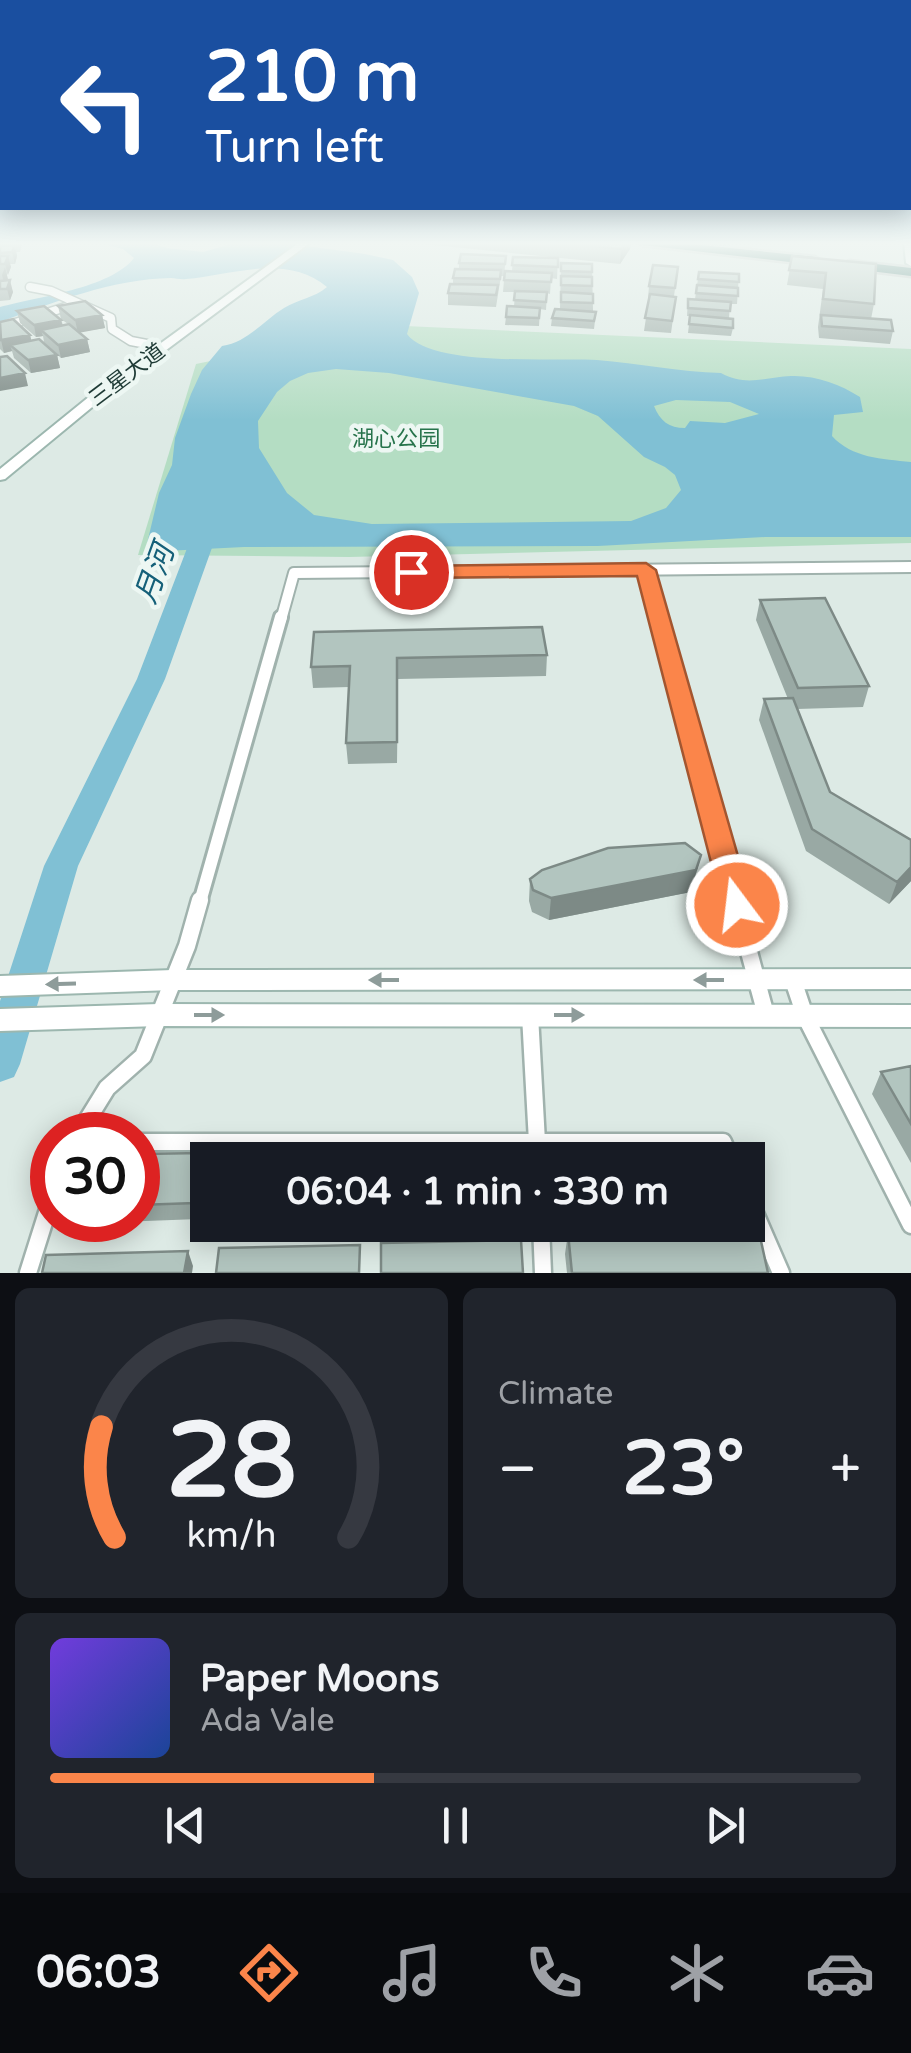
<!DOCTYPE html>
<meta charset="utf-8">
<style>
:root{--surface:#171b24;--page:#20242c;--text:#f1f3f6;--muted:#9ea1a6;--line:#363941;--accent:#fb854a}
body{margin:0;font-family:"Varela Round","Noto Sans SC",sans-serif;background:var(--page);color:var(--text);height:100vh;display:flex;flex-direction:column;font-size:38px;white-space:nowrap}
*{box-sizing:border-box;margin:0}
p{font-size:32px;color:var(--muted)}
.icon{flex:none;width:55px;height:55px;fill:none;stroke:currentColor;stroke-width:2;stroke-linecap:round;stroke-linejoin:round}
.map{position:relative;height:1273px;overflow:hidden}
.drawer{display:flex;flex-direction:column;gap:15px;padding:15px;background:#0d0f14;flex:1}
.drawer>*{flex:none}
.guide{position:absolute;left:0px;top:0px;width:912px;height:210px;box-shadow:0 5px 25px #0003;background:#1a4fa0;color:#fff;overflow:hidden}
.speed{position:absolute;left:30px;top:1112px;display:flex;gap:20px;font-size:50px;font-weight:700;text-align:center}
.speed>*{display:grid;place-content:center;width:130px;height:130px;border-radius:50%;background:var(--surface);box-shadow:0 5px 25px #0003;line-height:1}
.speed .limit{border:15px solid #d22;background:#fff;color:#111}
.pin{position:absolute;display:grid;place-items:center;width:85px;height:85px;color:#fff;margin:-42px;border:5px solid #fff;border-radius:50%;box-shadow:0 2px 10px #0007}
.me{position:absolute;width:110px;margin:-55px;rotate:345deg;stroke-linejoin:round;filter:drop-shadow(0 0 8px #0008)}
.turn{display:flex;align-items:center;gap:35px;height:210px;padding:0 40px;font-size:45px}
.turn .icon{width:130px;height:130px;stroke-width:2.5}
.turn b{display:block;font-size:70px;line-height:85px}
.big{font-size:75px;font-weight:700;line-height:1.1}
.drawer .card{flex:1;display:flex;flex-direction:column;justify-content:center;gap:15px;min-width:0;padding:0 35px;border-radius:15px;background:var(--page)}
.drawer .dial{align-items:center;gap:0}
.dial svg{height:260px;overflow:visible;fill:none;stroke:var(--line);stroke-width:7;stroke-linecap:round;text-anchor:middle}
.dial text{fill:var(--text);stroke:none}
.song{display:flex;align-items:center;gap:30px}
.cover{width:120px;height:120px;border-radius:15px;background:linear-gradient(135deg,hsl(260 70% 55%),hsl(220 70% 35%))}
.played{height:10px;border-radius:5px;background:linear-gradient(90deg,var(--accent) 40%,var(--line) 40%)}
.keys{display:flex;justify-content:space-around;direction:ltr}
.heat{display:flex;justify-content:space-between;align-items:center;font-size:55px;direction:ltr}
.drawer .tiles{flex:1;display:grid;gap:15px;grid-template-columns:1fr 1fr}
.card:last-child{grid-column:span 2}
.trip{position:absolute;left:190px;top:1142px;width:575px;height:100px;border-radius:0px;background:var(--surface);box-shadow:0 5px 25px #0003;font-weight:700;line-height:100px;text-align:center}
.dock{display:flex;height:160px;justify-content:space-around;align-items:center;background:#090b0e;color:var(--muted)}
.dock .icon{width:70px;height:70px}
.dock .current{color:var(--accent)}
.dock b{font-size:45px;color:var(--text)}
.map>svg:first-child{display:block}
.green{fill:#b4ddc3}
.water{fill:#80c0d4;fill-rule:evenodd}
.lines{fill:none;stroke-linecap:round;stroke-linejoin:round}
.river{fill:#80c0d4;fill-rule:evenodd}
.street-far3-casing{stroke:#a0b2ad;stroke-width:11}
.street-far2-casing{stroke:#a0b2ad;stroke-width:14}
.street-far1-casing{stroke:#a0b2ad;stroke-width:18}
.street-casing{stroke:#a0b2ad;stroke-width:21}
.secondary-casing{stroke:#9cb7af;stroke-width:4}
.highway-casing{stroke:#bcc4c2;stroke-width:5}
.street-far3{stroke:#fff;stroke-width:8}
.street-far2{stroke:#fff;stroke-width:10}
.street-far1{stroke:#fff;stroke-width:12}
.street{stroke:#fff;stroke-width:16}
.secondary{fill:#fff;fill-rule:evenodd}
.highway{fill:#286860;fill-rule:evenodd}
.wall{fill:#99a9a4}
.shaded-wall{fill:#7d8a86}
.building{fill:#b2c5bf;stroke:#7d8a86;stroke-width:2.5}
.oneway{fill:#8e9c9a}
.route{fill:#fb854a;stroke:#a35630;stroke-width:2.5}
.labels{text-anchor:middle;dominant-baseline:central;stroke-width:9;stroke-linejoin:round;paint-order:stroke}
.far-street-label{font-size:22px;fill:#1e3a35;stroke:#edf7f3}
.far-park-label{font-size:22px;fill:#26734b;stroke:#edf7f3}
.water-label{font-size:30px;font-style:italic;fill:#156079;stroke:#edf7f3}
</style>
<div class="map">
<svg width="911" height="1273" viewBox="0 0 911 1273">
<rect width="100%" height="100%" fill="#ddeae5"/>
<!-- green -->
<path class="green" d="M383 325 911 349V543L349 557 138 555 196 364Z"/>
<!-- water -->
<path class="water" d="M96 242H149L167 248 203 252 238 242H277L365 254 393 260 412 277 419 293 407 334C432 368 555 357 597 360 638 363 679 372 721 373 746 387 766 377 791 376 815 375 840 384 860 397L863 412 834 415 832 436C852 458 882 459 911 462V537H765L598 546 244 547 145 552 159 493 172 465 175 438 191 394 202 370 222 346C248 342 263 321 284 308 299 299 314 298 327 287 286 253 232 275 186 279 181 280 176 278 171 278 113 279 54 302 0 322V307C37 297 111 288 134 258L123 249ZM336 369 389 373 574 406 598 416 644 457 665 467 675 475 681 490 666 508 631 521 372 524 314 515 287 493 259 448 258 421 277 392 290 381 308 373ZM676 400 730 402 759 414 725 423 690 421 685 428C669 428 660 421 654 406Z"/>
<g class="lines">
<!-- river -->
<path class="river" d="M211 510 223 517 165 679 78 866 20 1064 14 1077 0 1082V1001L44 866 137 679 199 517Z"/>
<!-- street-far3 casing -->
<g class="street-far3-casing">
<path id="street-far3" d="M30 287 51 291 111 318 112 329 131 341 152 345
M0 328 72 305"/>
</g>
<!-- street-far2 casing -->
<g class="street-far2-casing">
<path id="street-far2" d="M646 570 659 620
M281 620 294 573 911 567"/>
</g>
<!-- street-far1 casing -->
<g class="street-far1-casing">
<path id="street-far1" d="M659 617 736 902
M200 902 281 617"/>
</g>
<!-- street casing -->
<g class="street-casing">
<path id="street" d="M735 900 766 1015
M793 980 805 1016 911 1225
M530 1015 538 1160
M78 1135 107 1088 143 1056 187 946 200 900
M138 1142H723L731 1160
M748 1197 781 1273
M541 1225 543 1273
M28 1273 52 1197"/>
</g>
<!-- secondary casing -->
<g class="secondary-casing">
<path id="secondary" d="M300 242H311L114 389 5 479 0 480V469L106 383Z
M904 242H911V266L906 263Z
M911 969V989L173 990 0 996V976L173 970Z
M159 1004 911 1005V1027L159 1026 0 1031V1009Z"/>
</g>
<!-- highway casing -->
<g class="highway-casing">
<path id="highway" d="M637 242H673L815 257 821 261 815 265 643 245Z
M849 261 911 268V276L845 268 843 265Z"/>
</g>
<!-- street-far3 -->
<use href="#street-far3" class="street-far3"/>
<!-- street-far2 -->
<use href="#street-far2" class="street-far2"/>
<!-- street-far1 -->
<use href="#street-far1" class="street-far1"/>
<!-- street -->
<use href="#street" class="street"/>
<!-- secondary -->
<use href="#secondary" class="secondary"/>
<!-- highway -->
<use href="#highway" class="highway"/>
</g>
<!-- wall -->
<path class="wall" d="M0 242H22V244L20 252H16L17 256 15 264H10L11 267 7 275V280L13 292 10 300 0 301Z
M403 242H631L630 249 620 264Z
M506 256 504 276H501L496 307 448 305V293L453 284V278L459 269V263Z
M792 256 876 264 874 304 871 319 893 331 890 344 819 338 818 327 823 289 787 285Z
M513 257 558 258 557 279 551 278 550 294 547 293 546 310 540 309 539 326 505 325 506 317 514 307 515 292H503L504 280 512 271Z
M561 263 592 264 593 311 596 312 594 329 551 326 552 318 560 309Z
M678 267 674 296 676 297 671 333 644 331 649 298H648L649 286Z
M699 272 739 274 737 304H730L729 318 733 328 731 336 688 333 690 316H687L688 299H695Z
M58 306 102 315 105 328 79 332 87 339 90 352 61 358 44 342 43 336 36 337 20 323 17 311 61 320 63 325 68 324 61 319Z
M0 322 30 335 31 340 57 355 60 368 31 373 14 358 12 351 4 353 0 349Z
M760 600 869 686 863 707 797 709 830 792 911 840V881L889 904 806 851 759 720 764 699H788L756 620Z
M314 632 547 655 546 676 398 679 397 763 348 764 346 743 349 687 313 688 311 667Z
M701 855 691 892 549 920 532 912 529 901 530 879Z
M911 1066V1163L872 1094 881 1072Z
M203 1153 207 1169 199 1219 65 1224 63 1220H138V1154Z
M568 1233 768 1273H567L565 1254Z"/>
<!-- shaded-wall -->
<path class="shaded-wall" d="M626 242H631L630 249 620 264 621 249Z
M15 245 17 256 15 264 12 252Z
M8 256 11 267 8 275 5 264Z
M5 267 8 279 5 287 2 275Z
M10 280 13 292 10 300 7 289Z
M102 315 105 328 78 333 75 320Z
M61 320 64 332 41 330 43 336 36 337 34 325Z
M30 335 33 347 10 345 12 351 4 353 1 340Z
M87 339 90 352 61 358 58 345Z
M57 355 60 368 31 373 28 360Z
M25 373 28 386 0 391V378Z
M701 855 691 892 549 920 551 898Z
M911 867V881L889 904 897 882Z
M203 1153 207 1169 199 1219 195 1203Z
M188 1251 193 1266 192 1273H184Z"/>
<!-- building -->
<path class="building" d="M548 242H626L621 249Z
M15 245 12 252 0 253V246Z
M461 254 506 256 505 264 459 263Z
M0 256H8L5 264H0Z
M792 256 876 264 874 304 823 299 826 273 789 270Z
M513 257 558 258V267L512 265Z
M561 263 592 264V272L561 271Z
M653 265 678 267 675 288 649 286Z
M455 269 501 270 500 279 453 278Z
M505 271 552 273 551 282 504 280Z
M699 272 739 274V282L698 279Z
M561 276 592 277V286L561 285Z
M10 280 7 289H0V281Z
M450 284 498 285 496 295 448 293Z
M697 285 738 288V296L696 293Z
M515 291 547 292 546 302 514 300Z
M561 292 593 294V303L561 302Z
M650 294 676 297 672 321 645 318Z
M688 299 731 302 730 311 688 308Z
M85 301 102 315 75 320 58 306Z
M44 306 61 320 34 325 17 311Z
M507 306 540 308 539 318 506 317Z
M555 309 596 312 594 321 552 318Z
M690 315 733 319V328L689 324Z
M821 315 891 320 893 331 822 326Z
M13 319 30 335 1 340 0 322Z
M69 324 87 339 58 345 41 330Z
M39 339 57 355 28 360 10 345Z
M7 356 25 373 0 378V357Z
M825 598 869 686 798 688 760 600Z
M542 627 547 655 397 658V742L346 743 350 666 311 667 314 632Z
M793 698 830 792 911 840V867L897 882 812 829 764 699Z
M685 843 701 855 696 870 551 898 533 890 530 879 542 870 608 848Z
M911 1066V1124L881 1072Z
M518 1148 519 1160H386V1151Z
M369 1151 368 1160H236V1154Z
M203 1153 195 1203 138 1205V1154Z
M759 1232 768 1273H572L568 1233Z
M521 1240 523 1273H381V1243Z
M360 1245 359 1273H216L219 1248Z
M188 1251 184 1273H42L46 1255Z"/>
<!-- one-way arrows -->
<defs><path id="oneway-solid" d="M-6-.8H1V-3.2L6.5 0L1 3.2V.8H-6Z" transform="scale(2.5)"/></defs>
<g class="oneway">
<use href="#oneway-solid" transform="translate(384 980) rotate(180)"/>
<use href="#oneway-solid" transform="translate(709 980) rotate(180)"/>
<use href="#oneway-solid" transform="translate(61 984) rotate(178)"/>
<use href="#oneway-solid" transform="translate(209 1015)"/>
<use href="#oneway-solid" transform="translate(569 1015)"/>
</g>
<!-- sky -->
<linearGradient id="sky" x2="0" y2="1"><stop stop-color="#7eb9e0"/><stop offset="0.58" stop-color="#f0f6f3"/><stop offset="1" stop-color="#f0f6f3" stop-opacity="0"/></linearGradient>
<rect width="911" height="420" fill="url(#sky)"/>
<!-- route -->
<path class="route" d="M646 563 656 570 752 905 747 914 737 917 726 914 722 905 637 576 411 578 401 572 411 566Z"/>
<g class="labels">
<!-- far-street labels -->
<g class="far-street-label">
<text transform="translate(127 375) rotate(-37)">三星大道</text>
</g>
<!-- far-park labels -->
<g class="far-park-label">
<text x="396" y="439">湖心公园</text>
</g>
<!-- water labels -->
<g class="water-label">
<text transform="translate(155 574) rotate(-70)">月河</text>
</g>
</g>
</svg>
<div class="speed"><div class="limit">30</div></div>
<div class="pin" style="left:411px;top:572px;background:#d93025"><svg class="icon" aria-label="arrive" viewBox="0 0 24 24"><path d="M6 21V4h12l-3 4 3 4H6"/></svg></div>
<svg class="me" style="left:737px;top:905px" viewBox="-20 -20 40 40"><circle r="17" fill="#fb854a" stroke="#fff" stroke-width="3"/><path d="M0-11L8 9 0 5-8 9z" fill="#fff"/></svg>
<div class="trip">06:04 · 1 min · 330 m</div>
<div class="guide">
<div class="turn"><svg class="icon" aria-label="left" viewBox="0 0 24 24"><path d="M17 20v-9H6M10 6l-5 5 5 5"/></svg><div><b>210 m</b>Turn left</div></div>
</div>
</div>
<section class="drawer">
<div class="tiles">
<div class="card dial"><svg viewBox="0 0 100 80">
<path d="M14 69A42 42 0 1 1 86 69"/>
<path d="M14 69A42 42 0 0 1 10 35" stroke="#fb854a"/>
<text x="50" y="56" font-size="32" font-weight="700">28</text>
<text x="50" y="72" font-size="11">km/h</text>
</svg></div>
<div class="card"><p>Climate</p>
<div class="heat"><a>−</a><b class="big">23°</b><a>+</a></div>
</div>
<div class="card">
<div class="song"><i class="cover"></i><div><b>Paper Moons</b><p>Ada Vale</p></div></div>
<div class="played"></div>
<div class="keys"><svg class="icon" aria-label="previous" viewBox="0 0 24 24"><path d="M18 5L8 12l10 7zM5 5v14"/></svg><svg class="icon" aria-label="pause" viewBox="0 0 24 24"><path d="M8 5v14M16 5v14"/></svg><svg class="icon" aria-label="next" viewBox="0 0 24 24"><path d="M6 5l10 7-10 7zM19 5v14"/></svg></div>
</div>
</div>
</section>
<nav class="dock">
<b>06:03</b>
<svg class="icon current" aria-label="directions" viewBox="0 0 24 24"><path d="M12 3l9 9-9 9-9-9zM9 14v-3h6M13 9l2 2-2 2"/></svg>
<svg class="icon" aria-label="music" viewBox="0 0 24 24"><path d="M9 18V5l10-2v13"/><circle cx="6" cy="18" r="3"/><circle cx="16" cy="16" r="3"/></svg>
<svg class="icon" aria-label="phone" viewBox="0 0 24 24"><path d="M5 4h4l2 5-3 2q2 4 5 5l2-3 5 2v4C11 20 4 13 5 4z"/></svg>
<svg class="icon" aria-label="climate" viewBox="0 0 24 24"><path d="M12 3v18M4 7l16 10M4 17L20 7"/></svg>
<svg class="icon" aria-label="car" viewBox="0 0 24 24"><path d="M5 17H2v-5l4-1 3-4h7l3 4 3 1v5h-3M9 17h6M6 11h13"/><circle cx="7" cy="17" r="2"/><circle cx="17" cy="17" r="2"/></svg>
</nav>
